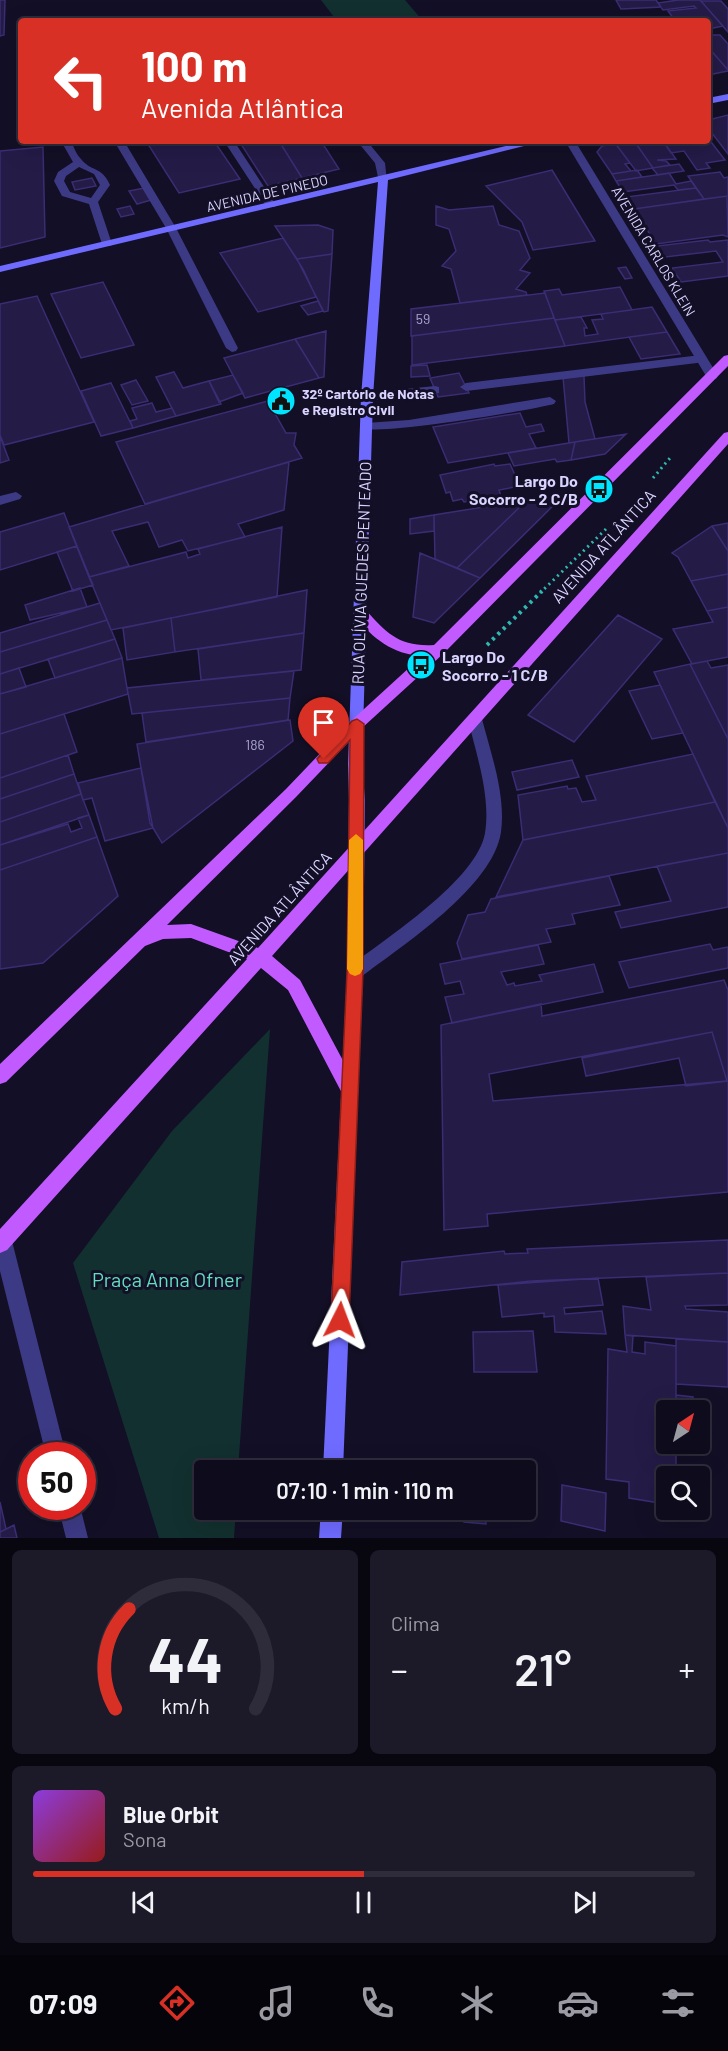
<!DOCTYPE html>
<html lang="pt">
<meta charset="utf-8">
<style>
:root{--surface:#0e0b1c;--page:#1c1929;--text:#f1f3f6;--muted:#9b9ba3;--line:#2e2b3b;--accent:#d93025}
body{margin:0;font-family:Barlow,sans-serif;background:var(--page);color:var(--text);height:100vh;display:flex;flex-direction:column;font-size:22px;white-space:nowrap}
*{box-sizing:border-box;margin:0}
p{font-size:20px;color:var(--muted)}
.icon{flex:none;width:33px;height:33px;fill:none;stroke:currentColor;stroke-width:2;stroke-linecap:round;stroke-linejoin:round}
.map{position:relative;height:1538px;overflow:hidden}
.drawer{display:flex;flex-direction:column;gap:12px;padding:12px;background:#08060f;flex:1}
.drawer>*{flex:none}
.guide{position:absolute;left:18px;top:18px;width:693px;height:126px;border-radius:6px;box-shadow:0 6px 24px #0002,0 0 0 2px var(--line);background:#d93025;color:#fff;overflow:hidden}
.needle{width:39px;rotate:36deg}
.tools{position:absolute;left:656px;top:1400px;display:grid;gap:12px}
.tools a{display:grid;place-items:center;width:54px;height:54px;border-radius:6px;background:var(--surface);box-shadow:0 6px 24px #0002,0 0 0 2px var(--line);font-size:30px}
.speed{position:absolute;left:18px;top:1442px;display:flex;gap:12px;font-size:30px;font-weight:700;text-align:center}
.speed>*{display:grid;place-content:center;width:78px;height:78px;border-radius:50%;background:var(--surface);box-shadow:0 6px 24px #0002,0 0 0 2px var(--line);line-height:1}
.speed .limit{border:9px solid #d22;background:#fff;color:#111}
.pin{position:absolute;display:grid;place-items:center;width:51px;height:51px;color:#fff;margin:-62px -26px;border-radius:50% 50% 50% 0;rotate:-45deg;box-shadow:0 0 6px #0007}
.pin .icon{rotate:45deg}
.me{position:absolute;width:66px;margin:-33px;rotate:3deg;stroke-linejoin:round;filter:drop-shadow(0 0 4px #0008)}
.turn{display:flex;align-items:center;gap:21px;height:126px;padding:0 24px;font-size:27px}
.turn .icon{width:78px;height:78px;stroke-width:2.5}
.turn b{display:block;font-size:42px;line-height:51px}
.big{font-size:45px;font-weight:600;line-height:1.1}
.drawer .card{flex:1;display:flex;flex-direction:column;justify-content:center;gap:9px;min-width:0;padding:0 21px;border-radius:9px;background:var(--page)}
.drawer .dial{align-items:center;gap:0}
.dial svg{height:156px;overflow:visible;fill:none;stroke:var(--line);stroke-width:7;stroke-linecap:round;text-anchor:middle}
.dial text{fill:var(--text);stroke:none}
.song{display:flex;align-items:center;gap:18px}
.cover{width:72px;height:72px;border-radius:9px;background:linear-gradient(135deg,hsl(270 70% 55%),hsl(0 70% 35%))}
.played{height:6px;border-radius:3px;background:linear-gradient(90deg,var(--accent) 50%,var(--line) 50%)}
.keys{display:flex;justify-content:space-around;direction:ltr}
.heat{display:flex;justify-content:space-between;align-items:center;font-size:33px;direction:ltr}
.drawer .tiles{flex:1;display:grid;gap:12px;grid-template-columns:1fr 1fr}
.card:last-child{grid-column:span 2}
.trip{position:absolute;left:194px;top:1460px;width:342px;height:60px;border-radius:6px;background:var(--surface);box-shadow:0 6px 24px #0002,0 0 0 2px var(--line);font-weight:600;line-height:60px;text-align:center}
.tab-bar{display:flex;height:96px;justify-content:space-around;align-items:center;background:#06040b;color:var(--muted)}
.tab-bar .icon{width:42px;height:42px}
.tab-bar .selected{color:var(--accent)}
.tab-bar b{font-size:27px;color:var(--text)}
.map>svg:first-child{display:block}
.green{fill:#12302f}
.building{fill:#241b47;stroke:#3b2d73;stroke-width:1.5;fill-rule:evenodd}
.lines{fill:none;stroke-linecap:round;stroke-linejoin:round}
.path-far1{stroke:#2fb8b0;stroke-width:3;stroke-dasharray:2 4;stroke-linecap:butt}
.path{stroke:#2fb8b0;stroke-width:4;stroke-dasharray:3 4.5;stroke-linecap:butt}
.lane{fill:#3d3a85;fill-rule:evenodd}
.street{fill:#3d3a85;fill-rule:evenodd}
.secondary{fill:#6f6bff;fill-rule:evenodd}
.primary{fill:#c25bff;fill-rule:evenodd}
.route{fill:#d93025;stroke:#8d1f18;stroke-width:1.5}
.slow{fill:#f59e0b}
.labels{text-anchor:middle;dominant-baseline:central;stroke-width:6;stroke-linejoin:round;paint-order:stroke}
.far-street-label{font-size:14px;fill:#d9d4ff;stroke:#130f26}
.number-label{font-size:14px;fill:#aca6d1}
.far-poi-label{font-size:14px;font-weight:bold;fill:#d9d4ff;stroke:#130f26;text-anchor:start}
.poi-label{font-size:16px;font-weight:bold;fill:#d9d4ff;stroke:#130f26;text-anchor:end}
.street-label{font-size:16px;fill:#d9d4ff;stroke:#130f26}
.near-park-label{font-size:20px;fill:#5fe0c0;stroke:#130f26}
</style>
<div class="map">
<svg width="728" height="1538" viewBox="0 0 728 1538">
<rect width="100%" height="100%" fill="#130f26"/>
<!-- green -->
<path class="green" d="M321 0H405L423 21H337Z
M270 1029 238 1470H204V1509H236L234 1538H159L73 1263 172 1131Z"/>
<!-- building -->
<path class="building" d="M0 0H5L4 35 0 36Z
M616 0H656L661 7 621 9Z
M678 0H700L723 26 708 29V21H670L668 19H674L668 11 696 8 694 6 663 10 658 3Z
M701 1H721L728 9V32Z
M708 35H720L728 44V70L708 47Z
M708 47 728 70V71L708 75Z
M728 115V154L708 128V120Z
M708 138 725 160 706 163 710 168 697 170 684 151 671 153 663 141H708Z
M146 141H214L240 179 179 193Z
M239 141H279L302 178 268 186Z
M279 141H321L339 169 302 178Z
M634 141H663L676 159 657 160 666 161 670 165 653 168Z
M634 141 637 145 653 168 636 171 615 143Z
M615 143 630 163 625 164 631 171 612 174 597 152 602 146Z
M43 147 45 237 0 248V151Z
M679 164 684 171 658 175 652 168Z
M552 170 595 241 533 250 522 222 486 186Z
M637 170 642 177 616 181 612 174Z
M720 172 724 178 728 177V196L704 199 688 176Z
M669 173 676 184 691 181 696 188 678 190 674 185 623 192 616 181Z
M92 178 96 186 75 190 72 182Z
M144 188 151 200 137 204 129 191Z
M696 188 704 199 634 209 626 197Z
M727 196 728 237 723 235 656 244 634 209Z
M130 206 134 214 121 217 117 209Z
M436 206 449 210 493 206 499 225 519 231 530 258 520 270 530 273 516 289 526 292 527 295 460 303 451 269 442 266 456 251 449 229 436 225Z
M318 225 333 230 332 254 297 259 275 226Z
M283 238 303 269 316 297 258 312 220 253Z
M708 240 710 242 728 240V276L681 282 672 268 723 262 716 251 665 257 657 246Z
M332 254 328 311 324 312 297 259Z
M626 267 632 278 625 279 618 268Z
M103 282 134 345 81 358 51 294Z
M620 287 632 310 555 320 544 291 559 289 562 295Z
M545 293 554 318 411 336V309Z
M37 296 94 422 4 445 0 435V304Z
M318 301 323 311 308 315 301 306Z
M652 307 667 332 565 346 555 320 581 317 587 328H584L585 336 598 334 592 320 603 319 601 314Z
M554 318 565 346 412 365V336Z
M326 331 324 377 319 378 295 339Z
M667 332 680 354 641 359 629 337Z
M295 339 319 378 245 398 224 358Z
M427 365 430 376 411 377V366Z
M174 372 183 388 209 381 221 404 176 416 156 377Z
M459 373 469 393 438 397 430 378Z
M233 375 243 393 219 402 209 381Z
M584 376 585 402 595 439 569 443 563 377Z
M136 380 148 401 132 405 121 385Z
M111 383 133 428 101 436 81 391Z
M268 401 286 433H296L294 445 302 458 145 504 116 442Z
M152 403 156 412 172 408 176 416 133 428 130 421 137 419 132 408Z
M520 413 526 427 541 424 544 431 529 434 536 448 448 463 433 427Z
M626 434 605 454 571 460 575 442Z
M0 436 9 460 0 463Z
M575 442 571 460 557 462 555 459 514 466 508 453Z
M289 462 284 510 238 524 245 537 188 551 182 540 159 547 148 522 112 531 129 566 89 577 69 527Z
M494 464 495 466 510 464 520 486 499 490 501 496 464 502 462 499 453 501 450 492 446 493 440 475Z
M565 494 480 578 457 568 527 500Z
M527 500 457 568 435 559 434 515Z
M64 513 77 546 0 570V532Z
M434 515V531L410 534V519Z
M728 523V551L712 526Z
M712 526 728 551V574L691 581 678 557 672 553Z
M282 527 277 597 111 630 89 577 186 552 188 558 200 554 198 549Z
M77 546 93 585 73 591 57 552Z
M420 553 480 578 434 623 413 617Z
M728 574V607L707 611 691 581Z
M80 588 87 607 30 620 25 605Z
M307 590 304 633 175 652 171 618Z
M100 603 107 620 0 652V633Z
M728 607V657L692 664 673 629 713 622 707 611Z
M618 615 662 639 574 742 528 715Z
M171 618 175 652 127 660 123 628Z
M107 620 115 639 0 674V652Z
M304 633 301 670 201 680 198 649Z
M115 639 122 658 55 678 48 659Z
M122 658 128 694 0 734V694Z
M707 661 711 668 728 665V739L690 664Z
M690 664 728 739V828L654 672Z
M19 668 26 687 0 694V674Z
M294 671 290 698 132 714 127 688Z
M660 685 683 733 652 739 629 691Z
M290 698 288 720 146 742 142 713Z
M64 714 77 752 0 778V734Z
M290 720 293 741 162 843 150 823 137 744Z
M693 754 715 802 523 840 518 795 567 786 568 789 576 788 582 802 596 800 586 776Z
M68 755 74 774 0 799V778Z
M572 760 579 777 517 790 512 772Z
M141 768 153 828 105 841 92 798 83 800 78 783Z
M74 774 81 794 0 822V799Z
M81 794 89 815 0 845V822Z
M715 802 728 828V853L496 897 523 840Z
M89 815 97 837 0 870V845L68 824 71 832 82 828 78 818Z
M97 837 118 896 43 963 0 969V870Z
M728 853V907L621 928 615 912 671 901 657 866Z
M609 876 620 905 572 914 575 924 546 929 551 942 462 959 457 943 468 915 485 912 491 899Z
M710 944 713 950 728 947V968L629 988 619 962Z
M538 945 544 964 501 972 507 985 514 983 515 986 542 981 539 975 594 964 603 992 452 1023 445 997 464 994 460 981 445 984 440 964Z
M724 980 728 990V1192L487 1214 488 1226 444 1230 441 1025 541 1004 542 1016ZM712 1032 727 1081 493 1101 489 1074Z
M712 1032 727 1081 686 1086 679 1058 586 1076 582 1058Z
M728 1240V1273L531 1281 400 1295 402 1262 504 1251 505 1254 528 1253 527 1249Z
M728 1273V1305L685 1306 686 1309 728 1312V1342L625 1335 623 1306 651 1310 646 1277Z
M598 1278 603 1305 564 1308 565 1314 602 1311 606 1334 555 1332 554 1316 544 1317V1313L502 1317 498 1285Z
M533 1331 537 1372H474L473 1332Z
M625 1335 633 1336 632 1352 645 1354V1342L676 1346V1410H666V1443H676V1476H666V1504L629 1498V1482L606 1479 608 1349 627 1352Z
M676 1339 728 1342V1387L676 1384Z
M676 1395 693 1397 694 1410H676Z
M562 1485 606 1493 605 1531 561 1521Z
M0 1502 6 1529 0 1532Z
M464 1509H486V1524L464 1522Z
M14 1525 17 1538H0V1532Z"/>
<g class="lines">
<!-- path-far1 -->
<path class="path-far1" d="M653 478 670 458
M540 593 606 529"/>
<!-- path -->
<path class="path" d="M487 645 542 591"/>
<!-- lane -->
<path class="lane" d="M61 141H71C74 147 76 154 81 159 91 172 102 166 110 185L98 202 112 244 111 246 102 244 89 204 62 196 54 181 58 172 73 162ZM79 167 94 174 100 185 91 198 70 192 64 181 66 176Z
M114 141H124L176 228 238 348 236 351 232 352 226 348 166 228Z
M224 141H234L276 205 275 207H267Z
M357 141H367L385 163 387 182H379L375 163Z
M701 355 707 359 705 362 466 391 460 387 466 383Z
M435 386 439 387V393L367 401 361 397 367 393Z
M550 397 556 401 554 404C531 410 370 438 360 427L366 423 409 420Z
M16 492 22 496 20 499 0 505V496Z
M475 713 480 715 482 719C491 754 506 795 501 832 493 887 403 945 361 977L355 980 349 977 347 972 349 967C386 938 477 880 485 833 491 796 476 754 468 719L470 715Z"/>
<!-- street -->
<path class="street" d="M565 141H575L718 376 716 379H708L706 376Z
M2 1231 9 1234 12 1241 66 1455H46L0 1271V1232Z
M58 1506H80L88 1538H66Z"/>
<!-- secondary -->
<path class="secondary" d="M728 94V100L708 104V98Z
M527 141H544L388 180 373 397 362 764 365 800 363 972 343 1470H323L347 972 349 800 348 764 361 397 378 182 0 272V266Z
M321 1509H343L341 1538H319Z"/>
<!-- primary -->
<path class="primary" d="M728 355V366L443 654 362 728 296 797 167 925 191 924 258 948 724 433 728 432V444L272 956 300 980 356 1085 359 1091 356 1097 350 1100 344 1097 288 990 261 968 7 1250 0 1253V1229L247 959 191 938 163 939 145 946 6 1082 0 1084V1064L286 789 352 720 422 656C392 654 374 639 355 617L353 613 355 609H365C387 634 400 647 434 645L724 356Z"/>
</g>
<!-- route -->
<path class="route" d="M357 719 364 724 363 972 349 1320 346 1326 340 1329 334 1326 331 1320 347 972 350 740 328 763H319L317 759 352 721Z"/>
<!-- slow -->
<path class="slow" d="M356 834 363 840V969L360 974 355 976 350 974 347 969 349 840Z"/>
<!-- icons -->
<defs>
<g id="civic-disc" transform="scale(1.5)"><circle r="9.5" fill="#00e5ff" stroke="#130f26"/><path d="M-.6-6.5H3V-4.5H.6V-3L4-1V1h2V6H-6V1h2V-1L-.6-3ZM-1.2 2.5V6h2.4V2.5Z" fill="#111"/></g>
<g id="bus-disc" transform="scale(1.5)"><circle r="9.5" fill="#00e5ff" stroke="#130f26"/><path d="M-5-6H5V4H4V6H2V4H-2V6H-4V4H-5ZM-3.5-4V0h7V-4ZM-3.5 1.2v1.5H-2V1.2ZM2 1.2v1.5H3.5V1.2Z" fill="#111"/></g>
</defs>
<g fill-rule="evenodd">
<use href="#civic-disc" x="281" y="401"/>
<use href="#bus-disc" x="599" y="489"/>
<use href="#bus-disc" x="421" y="665"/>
</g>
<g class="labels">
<!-- far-street labels -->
<g class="far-street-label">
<text transform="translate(267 193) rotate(-13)">AVENIDA DE PINEDO</text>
<text transform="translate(654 251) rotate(59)">AVENIDA CARLOS KLEIN</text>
</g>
<!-- number labels -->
<g class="number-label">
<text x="423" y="318">59</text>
<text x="255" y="744">186</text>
</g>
<!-- far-poi labels -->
<g class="far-poi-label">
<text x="302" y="393">32º Cartório de Notas<tspan x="302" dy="16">e Registro Civil</tspan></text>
</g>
<!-- poi labels -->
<g class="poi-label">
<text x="578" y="480">Largo Do<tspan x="578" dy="18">Socorro - 2 C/B</tspan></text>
<text x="442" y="656" text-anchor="start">Largo Do<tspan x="442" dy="18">Socorro - 1 C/B</tspan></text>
</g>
<!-- street labels -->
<g class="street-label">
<text transform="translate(603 546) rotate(-48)">AVENIDA ATLÂNTICA</text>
<text transform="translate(361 573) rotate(-88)">RUA OLÍVIA GUEDES PENTEADO</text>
<text transform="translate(279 908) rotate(-48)">AVENIDA ATLÂNTICA</text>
</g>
<!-- near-park labels -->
<g class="near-park-label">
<text x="167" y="1279">Praça Anna Ofner</text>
</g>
</g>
</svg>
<div class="tools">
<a><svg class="needle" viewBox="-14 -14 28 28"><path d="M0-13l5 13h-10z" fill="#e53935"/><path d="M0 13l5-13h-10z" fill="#9b9ba3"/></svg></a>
<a><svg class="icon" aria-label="search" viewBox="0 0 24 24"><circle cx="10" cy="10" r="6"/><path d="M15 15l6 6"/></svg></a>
</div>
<div class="speed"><div class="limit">50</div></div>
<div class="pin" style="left:324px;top:759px;background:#d93025"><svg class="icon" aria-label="arrive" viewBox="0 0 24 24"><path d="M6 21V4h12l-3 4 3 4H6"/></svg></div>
<svg class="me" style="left:340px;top:1320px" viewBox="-20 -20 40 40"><path d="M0-17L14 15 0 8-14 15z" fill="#d93025" stroke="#fff" stroke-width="4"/></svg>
<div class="trip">07:10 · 1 min · 110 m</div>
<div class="guide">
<div class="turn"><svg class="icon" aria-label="left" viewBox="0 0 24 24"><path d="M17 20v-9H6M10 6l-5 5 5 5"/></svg><div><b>100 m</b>Avenida Atlântica</div></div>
</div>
</div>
<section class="drawer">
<div class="tiles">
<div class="card dial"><svg viewBox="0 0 100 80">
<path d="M14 69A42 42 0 1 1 86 69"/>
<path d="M14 69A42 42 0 0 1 21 18" stroke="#d93025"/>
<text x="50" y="56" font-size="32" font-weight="700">44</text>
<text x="50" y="72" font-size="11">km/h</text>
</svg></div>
<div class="card"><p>Clima</p>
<div class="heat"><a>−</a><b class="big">21°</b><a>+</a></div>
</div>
<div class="card">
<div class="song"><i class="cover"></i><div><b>Blue Orbit</b><p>Sona</p></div></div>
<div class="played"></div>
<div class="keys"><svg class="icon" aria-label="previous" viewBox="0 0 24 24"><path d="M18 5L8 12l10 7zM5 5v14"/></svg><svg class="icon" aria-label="pause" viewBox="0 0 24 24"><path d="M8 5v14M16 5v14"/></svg><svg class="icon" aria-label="next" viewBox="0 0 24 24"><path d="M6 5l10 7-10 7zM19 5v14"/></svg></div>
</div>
</div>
</section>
<nav class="tab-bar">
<b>07:09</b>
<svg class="icon selected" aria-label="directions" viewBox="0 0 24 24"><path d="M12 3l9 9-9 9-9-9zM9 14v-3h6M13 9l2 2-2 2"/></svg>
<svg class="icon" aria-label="music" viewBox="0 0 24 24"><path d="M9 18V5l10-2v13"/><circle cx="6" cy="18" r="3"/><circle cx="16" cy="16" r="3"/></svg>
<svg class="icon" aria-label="phone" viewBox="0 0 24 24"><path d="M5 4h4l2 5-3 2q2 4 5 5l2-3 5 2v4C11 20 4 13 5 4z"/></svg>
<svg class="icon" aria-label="climate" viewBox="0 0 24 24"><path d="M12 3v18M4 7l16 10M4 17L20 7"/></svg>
<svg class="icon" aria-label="car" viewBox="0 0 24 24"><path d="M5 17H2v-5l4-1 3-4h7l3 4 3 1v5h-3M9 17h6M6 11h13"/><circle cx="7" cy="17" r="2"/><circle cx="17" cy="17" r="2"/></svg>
<svg class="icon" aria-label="filters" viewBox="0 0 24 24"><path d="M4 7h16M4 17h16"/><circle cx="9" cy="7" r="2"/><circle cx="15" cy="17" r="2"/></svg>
</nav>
